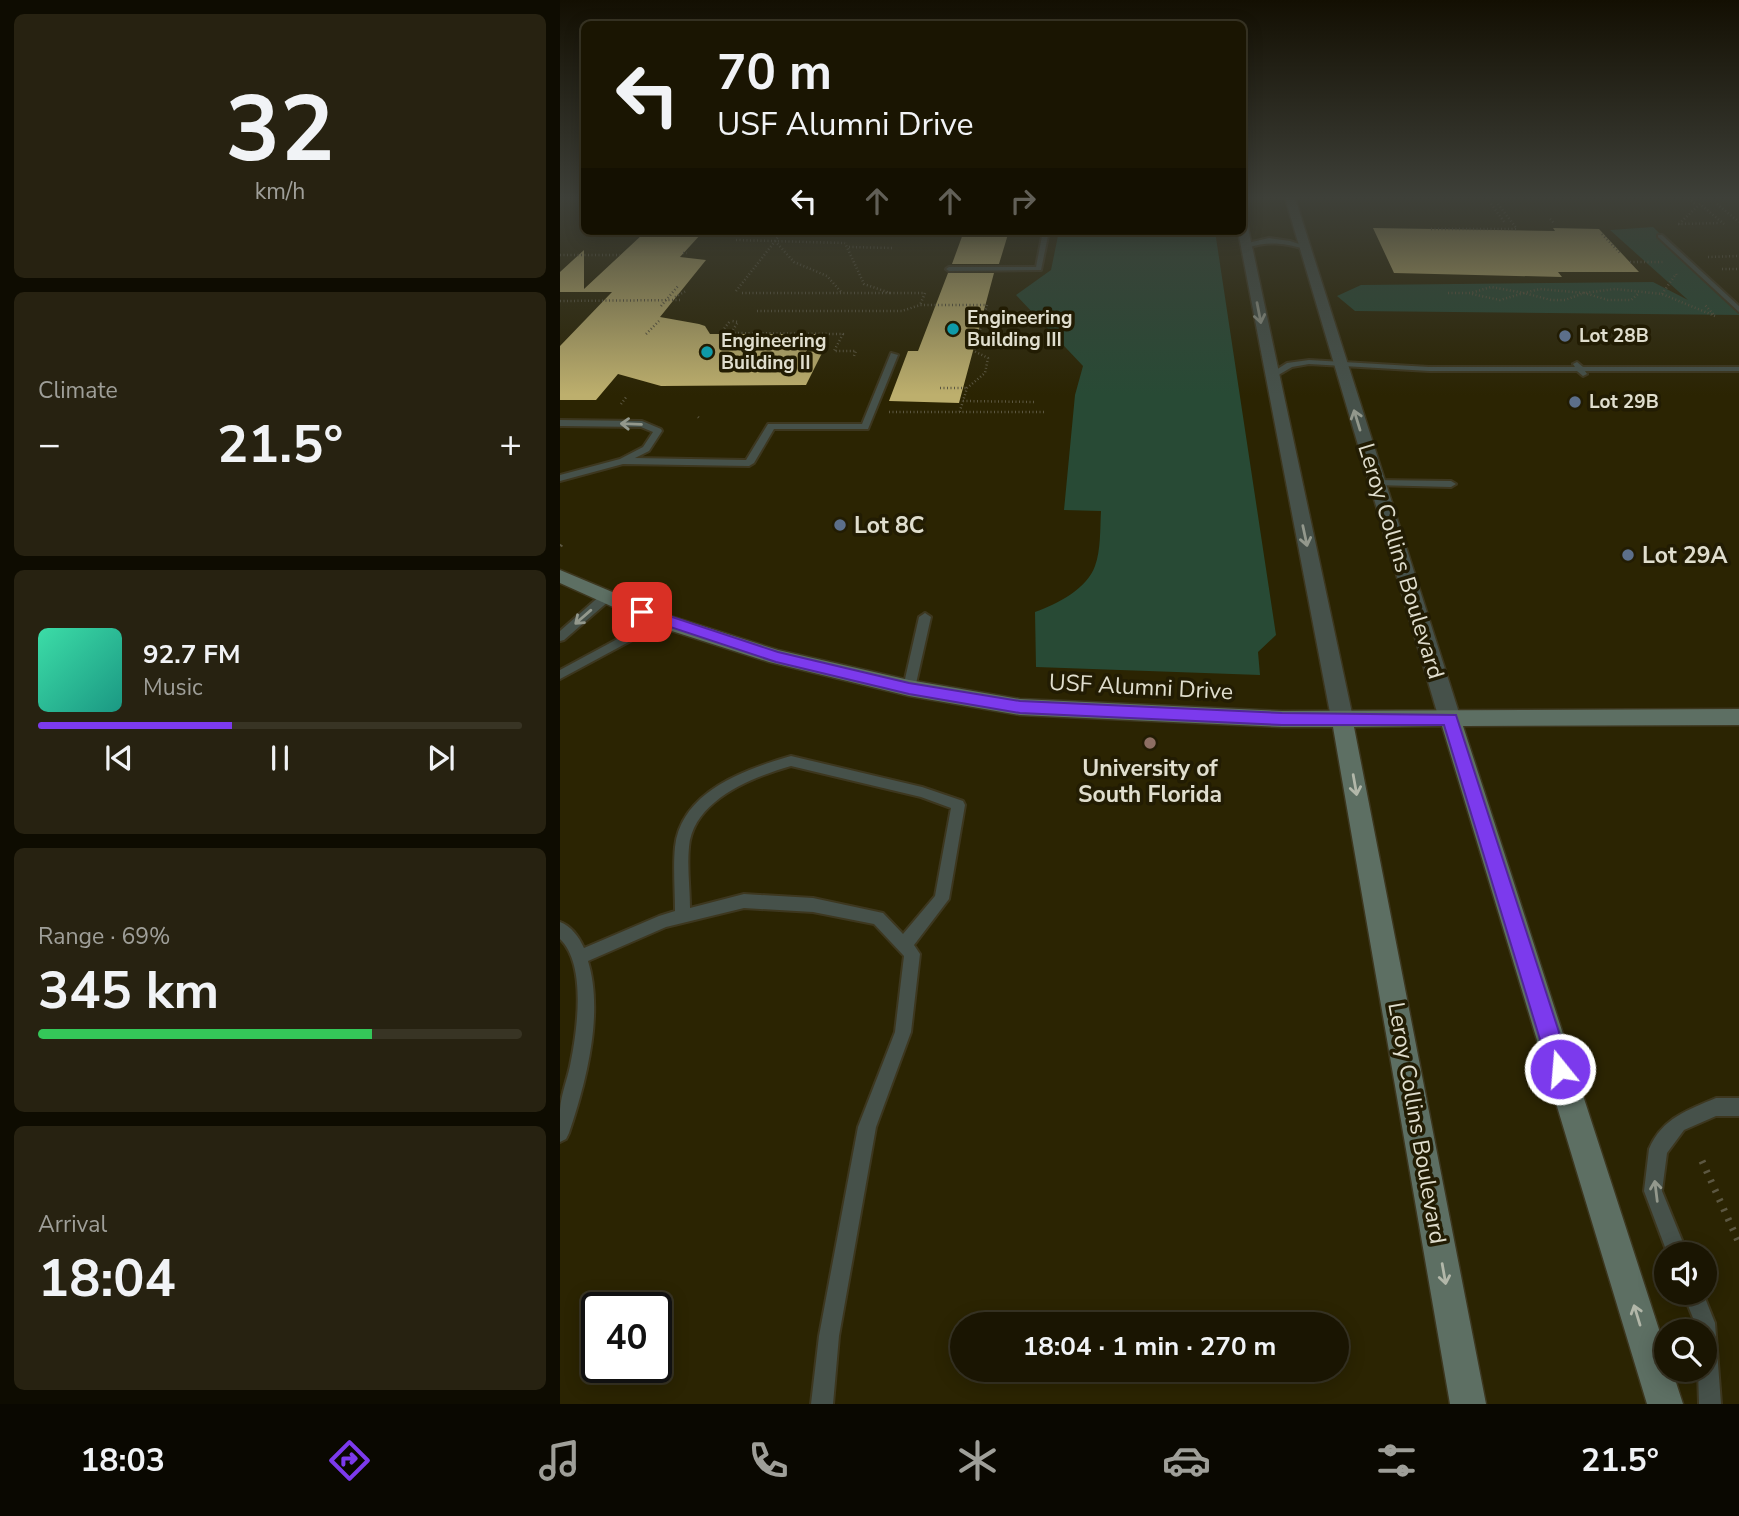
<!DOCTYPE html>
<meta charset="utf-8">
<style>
:root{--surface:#1a1502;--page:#272211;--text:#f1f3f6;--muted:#9f9f99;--line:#383424;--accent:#7c3aed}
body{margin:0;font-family:"Nunito Sans",sans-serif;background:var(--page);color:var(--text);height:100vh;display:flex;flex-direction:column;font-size:26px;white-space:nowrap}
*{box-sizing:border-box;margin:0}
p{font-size:23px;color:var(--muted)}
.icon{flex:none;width:38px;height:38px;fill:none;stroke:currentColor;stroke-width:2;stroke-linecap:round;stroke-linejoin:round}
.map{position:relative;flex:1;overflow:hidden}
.side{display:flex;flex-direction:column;gap:14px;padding:14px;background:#0e0c01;width:560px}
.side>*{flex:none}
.hud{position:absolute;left:21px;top:21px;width:665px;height:214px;border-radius:10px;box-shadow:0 4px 18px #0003,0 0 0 2px var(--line);background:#1a1502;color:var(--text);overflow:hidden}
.fabs{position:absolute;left:1094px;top:1242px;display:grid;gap:14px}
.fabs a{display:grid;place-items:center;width:63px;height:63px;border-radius:50%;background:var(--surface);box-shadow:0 4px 18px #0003,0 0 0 2px var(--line);font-size:35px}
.speed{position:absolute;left:21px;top:1292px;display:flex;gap:14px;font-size:35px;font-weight:700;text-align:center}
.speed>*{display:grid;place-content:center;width:91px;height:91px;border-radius:50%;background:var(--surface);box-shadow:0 4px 18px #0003,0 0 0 2px var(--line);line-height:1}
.speed .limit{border:4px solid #111;border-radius:10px;background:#fff;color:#111}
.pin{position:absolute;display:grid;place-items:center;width:60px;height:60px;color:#fff;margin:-30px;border-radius:14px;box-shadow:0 4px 10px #0006}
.me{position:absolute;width:77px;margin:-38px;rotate:343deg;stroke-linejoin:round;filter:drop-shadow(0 0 5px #0008)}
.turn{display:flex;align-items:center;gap:24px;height:147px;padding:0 21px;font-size:32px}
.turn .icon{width:91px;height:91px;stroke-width:2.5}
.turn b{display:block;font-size:49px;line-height:60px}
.lanes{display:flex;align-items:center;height:66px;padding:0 21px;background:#0003;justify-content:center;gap:35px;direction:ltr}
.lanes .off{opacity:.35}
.big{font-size:52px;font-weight:700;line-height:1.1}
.side .tile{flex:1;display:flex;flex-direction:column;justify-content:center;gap:10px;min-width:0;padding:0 24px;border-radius:10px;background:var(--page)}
.side .dial{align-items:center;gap:0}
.dial b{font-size:91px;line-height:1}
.song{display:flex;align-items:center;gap:21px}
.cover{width:84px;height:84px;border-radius:10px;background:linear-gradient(135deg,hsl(160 70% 55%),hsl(170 70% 35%))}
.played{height:7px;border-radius:4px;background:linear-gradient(90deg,var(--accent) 40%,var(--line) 40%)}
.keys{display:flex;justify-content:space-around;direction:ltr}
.heat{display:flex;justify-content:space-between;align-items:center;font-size:38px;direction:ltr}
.charge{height:10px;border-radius:5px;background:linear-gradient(90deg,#34c759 69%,var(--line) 0)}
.trip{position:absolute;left:390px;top:1312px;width:399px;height:70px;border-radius:35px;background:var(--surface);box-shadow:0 4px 18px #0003,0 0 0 2px var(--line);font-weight:700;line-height:70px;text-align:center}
.dock{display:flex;height:112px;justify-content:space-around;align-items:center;background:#0a0801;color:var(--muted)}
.dock .icon{width:49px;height:49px}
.dock .on{color:var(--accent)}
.dock b{font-size:32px;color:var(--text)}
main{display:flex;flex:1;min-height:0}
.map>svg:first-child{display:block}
.built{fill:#2b2402;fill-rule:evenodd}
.green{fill:#284a35}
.building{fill:#bdaf6d}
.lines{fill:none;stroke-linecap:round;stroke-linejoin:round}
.lane-casing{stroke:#3d371f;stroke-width:4}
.street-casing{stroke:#3d371f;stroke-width:3}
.secondary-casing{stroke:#3d371f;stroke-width:3}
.path-far2{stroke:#5c5741;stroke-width:2.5;stroke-dasharray:1 2.5;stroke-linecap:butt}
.path-far1{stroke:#5c5741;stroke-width:4.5;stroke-dasharray:2 4.5;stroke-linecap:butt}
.path{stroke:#5c5741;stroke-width:7;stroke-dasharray:2.5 8;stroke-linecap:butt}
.lane{fill:#46514a;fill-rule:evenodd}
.street{fill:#46514a;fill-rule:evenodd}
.secondary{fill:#5d6f63;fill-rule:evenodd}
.oneway{stroke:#93988c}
.oneway2{stroke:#b2b7a9}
.route{fill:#7c3aed;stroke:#51269a;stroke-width:2}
.culture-dot{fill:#0f9aa8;stroke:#221c03;stroke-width:2.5}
.service-dot{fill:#5c6f8a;stroke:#221c03;stroke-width:2.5}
.education-dot{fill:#8d6e63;stroke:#221c03;stroke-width:2.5}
.labels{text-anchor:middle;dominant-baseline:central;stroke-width:7;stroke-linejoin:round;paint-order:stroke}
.far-poi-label{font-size:19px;font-weight:bold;fill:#e0dece;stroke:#221c03;text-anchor:start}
.poi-label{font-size:23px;font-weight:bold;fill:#e0dece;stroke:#221c03;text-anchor:start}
.street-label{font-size:23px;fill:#e0dece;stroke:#221c03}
</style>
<main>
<section class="side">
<div class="tile dial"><b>32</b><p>km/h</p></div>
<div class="tile"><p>Climate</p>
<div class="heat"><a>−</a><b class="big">21.5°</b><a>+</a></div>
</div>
<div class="tile">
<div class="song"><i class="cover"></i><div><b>92.7 FM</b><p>Music</p></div></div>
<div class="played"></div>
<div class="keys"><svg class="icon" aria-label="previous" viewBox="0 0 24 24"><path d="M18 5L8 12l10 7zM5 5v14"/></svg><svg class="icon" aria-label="pause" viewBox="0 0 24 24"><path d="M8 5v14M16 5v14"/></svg><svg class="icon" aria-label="next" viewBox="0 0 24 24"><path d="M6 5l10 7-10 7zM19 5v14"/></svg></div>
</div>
<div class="tile"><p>Range · 69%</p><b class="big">345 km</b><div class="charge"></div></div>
<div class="tile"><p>Arrival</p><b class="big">18:04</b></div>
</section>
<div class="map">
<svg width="1179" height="1404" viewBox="0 0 1179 1404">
<rect width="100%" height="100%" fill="#221c03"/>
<!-- built -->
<path class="built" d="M0 198H24V231H682L683 198H1179V1404H0ZM1106 1255H1144V1293H1106ZM37 1307H96V1367H37ZM402 1325H777V1370H402ZM1106 1332H1144V1370H1106Z"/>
<!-- green -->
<path class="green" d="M1093 227 1179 310V315L795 311 777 296 801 285 1093 282 1128 300 1050 230Z
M499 231H655L716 635 698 652 700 675 476 667 475 612C497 604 527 589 535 566 541 550 540 528 541 511L504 510 515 395 523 366 456 295 491 270Z"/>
<!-- building -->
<path class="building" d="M813 228 995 231 993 228 1039 229 1079 272H998L1002 277 834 273Z
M404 231H449L439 264H392Z
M83 234H141L120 257 146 260 100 317 139 324 145 326 150 334H256L246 352 263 351 246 385 101 386 58 374 36 400H0V346L52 292H0V272L24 250V289Z
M388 273H434L399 403 329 401 348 351H358Z"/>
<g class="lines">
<!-- lane casing -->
<g class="lane-casing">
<path id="lane" d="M483 231H489L481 270 389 271 386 269 389 267H476Z
M1098 235H1102L1179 306V312L1098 237Z
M709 238 730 241 748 247 745 249C723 243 708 241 687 248L684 246 692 242Z
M331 353 338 355 308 429H214L194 463 189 466 63 464 0 481V475L60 459 83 447 93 432 81 427 0 426V420L82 421 101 429 102 431 89 451 75 458 186 460 208 424H302Z
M749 360 869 367H1015L1013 364 1017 362 1023 367H1179V371H1025L1027 374 1023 376 1017 371H869L749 364 732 367 715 377 708 375 727 363Z
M817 480 891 481 896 484 891 487 814 485V481Z
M46 593 50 594 51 597 50 600 4 640 0 641V631L42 594Z
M365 613 371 617 355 688 349 692 343 688 359 617Z
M100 616 106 620 104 623 0 679V670Z
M231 756 362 787 403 801 405 805 389 899 354 945 360 954 351 1032 316 1127 279 1336 273 1404H251L259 1336 298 1127 335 1032 344 956 314 924 253 912 184 908 106 927 28 961C44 1013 26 1083 9 1133L6 1139 0 1142C0 1131 0 1120 0 1109 1 1095 7 1080 10 1066 17 1032 27 965 0 939V922C11 926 19 937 24 948L99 916 115 911C115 890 113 867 115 847 121 791 186 769 231 756ZM231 766 361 797 391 808 375 896 343 934 323 913 253 898 184 894 130 908C130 888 127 867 129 847 133 800 193 777 231 766Z
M1156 1098H1179V1116H1156L1124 1130 1107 1153 1102 1191 1128 1255H1108L1084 1191 1089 1149C1102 1118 1128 1110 1156 1098Z
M1123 1293H1143L1155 1323 1161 1404H1139L1138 1370H1144V1332H1135V1323Z"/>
</g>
<!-- street casing -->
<g class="street-casing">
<path id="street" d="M725 198H735L901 719 898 725 890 727 882 725 879 719Z
M682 220 687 223 793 718 790 724 782 726 774 724 771 718 678 231H682Z"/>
</g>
<!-- secondary casing -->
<g class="secondary-casing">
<path id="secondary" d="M0 570 107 615 218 650 349 680 460 699 722 711 1179 709V725L903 726 1106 1351V1370H1112L1123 1404H1087L882 726 794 727 926 1404H890L773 727H722L460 715 349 696 209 662 93 625 0 583Z"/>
</g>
<!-- path-far2 -->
<path class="path-far2" d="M1129 198 1135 204
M931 204 945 223
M938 204 957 229
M1157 204 1179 222
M990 219 994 223
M1118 224 1160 223
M1119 224 1140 204 1164 224
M871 229H958
M279 233H297
M1042 234 1060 253
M176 240 285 243
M215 241 234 262 267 276 282 293
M289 247 333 248
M123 253H127
M0 255H60
M1148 257 1179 256
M1070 262H1105
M1162 269H1179
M176 291 223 231
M182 293H330L304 284 285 243
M330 293H365L360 305
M888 293H911L931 287 964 293 980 289 1024 293 1055 289 1102 294 1155 316 1145 305
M912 294 940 300 964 293 991 300H1005L1024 293 1048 300H1071L1078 294
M1102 294 1116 274 1117 276
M115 297 126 291
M0 301 121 300
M101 306 118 286
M197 311H342L360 305H427L414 351 428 358 425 373 407 388 399 414
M171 333 283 334 274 351H296L294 356
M171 333 178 322 172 321
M86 334 99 321
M160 334 170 321
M380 388H407
M403 401 475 402
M61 404 67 396
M329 412H485
M138 417 140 419"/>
<!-- path-far1 -->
<path class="path-far1" d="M0 546 3 541"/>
<!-- path -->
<path class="path" d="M1142 1161 1179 1243"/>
<!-- lane -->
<use href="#lane" class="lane"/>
<!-- street -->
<use href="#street" class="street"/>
<!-- secondary -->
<use href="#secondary" class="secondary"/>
</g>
<!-- one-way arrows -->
<defs><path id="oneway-shaft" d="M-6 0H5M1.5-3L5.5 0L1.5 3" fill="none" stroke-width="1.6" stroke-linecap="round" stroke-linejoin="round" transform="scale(1.75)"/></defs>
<g class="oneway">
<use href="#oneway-shaft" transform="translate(699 313) rotate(79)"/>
<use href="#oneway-shaft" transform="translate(797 420) rotate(-107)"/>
<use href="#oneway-shaft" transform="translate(71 424) rotate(-178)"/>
<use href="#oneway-shaft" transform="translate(745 536) rotate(78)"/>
<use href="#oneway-shaft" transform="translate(23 617) rotate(139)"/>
<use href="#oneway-shaft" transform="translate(1096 1191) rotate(-97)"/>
</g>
<g class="oneway2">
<use href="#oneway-shaft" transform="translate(795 785) rotate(80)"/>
<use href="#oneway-shaft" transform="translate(884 1274) rotate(80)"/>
<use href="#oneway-shaft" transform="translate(1077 1315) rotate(-107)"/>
</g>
<!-- sky -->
<linearGradient id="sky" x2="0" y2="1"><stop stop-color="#130f02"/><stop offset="0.5" stop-color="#3e4039"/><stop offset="1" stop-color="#3e4039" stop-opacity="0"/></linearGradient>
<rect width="1179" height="395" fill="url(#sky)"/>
<!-- route -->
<path class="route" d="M82 607 218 652 349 683 460 701 722 713 896 715 1011 1069 1008 1076 1000 1080 992 1076 989 1069 884 725H722L460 713 349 694 216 662 77 616 75 612Z"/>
<!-- markers -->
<g class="culture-dot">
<circle cx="393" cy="329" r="7"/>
<circle cx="147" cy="352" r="7"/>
</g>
<g class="service-dot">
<circle cx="1005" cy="336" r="7"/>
<circle cx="1015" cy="402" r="7"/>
<circle cx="280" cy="525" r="7"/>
<circle cx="1068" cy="555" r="7"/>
</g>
<circle class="education-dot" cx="590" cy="743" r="7"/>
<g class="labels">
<!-- far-poi labels -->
<g class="far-poi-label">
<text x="407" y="318">Engineering<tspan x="407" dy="22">Building III</tspan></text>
<text x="1019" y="336">Lot 28B</text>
<text x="161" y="341">Engineering<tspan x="161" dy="22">Building II</tspan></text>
<text x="1029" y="402">Lot 29B</text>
</g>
<!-- poi labels -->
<g class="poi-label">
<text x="294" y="525">Lot 8C</text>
<text x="1082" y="555">Lot 29A</text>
<text x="590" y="768" text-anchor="middle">University of<tspan x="590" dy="26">South Florida</tspan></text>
</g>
<!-- street labels -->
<g class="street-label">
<text transform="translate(841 561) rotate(73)">Leroy Collins Boulevard</text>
<text transform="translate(581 687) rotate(3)">USF Alumni Drive</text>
<text transform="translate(857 1123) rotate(80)">Leroy Collins Boulevard</text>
</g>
</g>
</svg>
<div class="fabs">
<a><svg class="icon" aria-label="sound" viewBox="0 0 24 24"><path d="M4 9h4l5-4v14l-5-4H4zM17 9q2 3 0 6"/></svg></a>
<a><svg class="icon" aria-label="search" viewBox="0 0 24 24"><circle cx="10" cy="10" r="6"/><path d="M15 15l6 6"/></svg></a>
</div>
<div class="speed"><div class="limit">40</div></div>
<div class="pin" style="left:82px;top:612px;background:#d93025"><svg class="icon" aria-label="arrive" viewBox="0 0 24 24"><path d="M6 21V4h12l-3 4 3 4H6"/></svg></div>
<svg class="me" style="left:1000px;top:1069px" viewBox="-20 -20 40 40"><circle r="17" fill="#7c3aed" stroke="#fff" stroke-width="3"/><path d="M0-11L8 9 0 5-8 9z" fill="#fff"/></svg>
<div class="trip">18:04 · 1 min · 270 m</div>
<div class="hud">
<div class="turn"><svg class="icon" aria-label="left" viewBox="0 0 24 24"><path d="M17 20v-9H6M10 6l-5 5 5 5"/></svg><div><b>70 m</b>USF Alumni Drive</div></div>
<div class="lanes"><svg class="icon" aria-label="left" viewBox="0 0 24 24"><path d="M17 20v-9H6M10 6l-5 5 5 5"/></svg><svg class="icon off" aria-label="ahead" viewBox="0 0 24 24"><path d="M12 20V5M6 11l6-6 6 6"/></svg><svg class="icon off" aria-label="ahead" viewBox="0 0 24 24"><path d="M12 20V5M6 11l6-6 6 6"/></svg><svg class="icon off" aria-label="right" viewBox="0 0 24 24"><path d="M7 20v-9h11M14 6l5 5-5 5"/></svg></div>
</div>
</div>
</main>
<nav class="dock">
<b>18:03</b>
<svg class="icon on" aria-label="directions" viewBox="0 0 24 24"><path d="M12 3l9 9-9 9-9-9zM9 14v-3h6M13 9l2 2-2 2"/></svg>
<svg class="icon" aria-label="music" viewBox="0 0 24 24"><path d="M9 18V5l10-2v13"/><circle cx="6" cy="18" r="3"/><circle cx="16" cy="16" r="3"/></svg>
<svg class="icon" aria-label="phone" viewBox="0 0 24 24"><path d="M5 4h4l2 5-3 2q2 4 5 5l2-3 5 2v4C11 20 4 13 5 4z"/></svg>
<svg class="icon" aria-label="climate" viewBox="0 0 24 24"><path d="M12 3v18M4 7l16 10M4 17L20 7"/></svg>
<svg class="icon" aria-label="car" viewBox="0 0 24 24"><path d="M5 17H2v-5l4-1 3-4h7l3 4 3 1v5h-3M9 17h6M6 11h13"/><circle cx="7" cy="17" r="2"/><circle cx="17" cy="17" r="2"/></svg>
<svg class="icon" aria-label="filters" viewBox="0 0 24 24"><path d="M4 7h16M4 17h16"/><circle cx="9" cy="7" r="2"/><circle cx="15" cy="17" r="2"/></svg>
<b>21.5°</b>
</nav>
